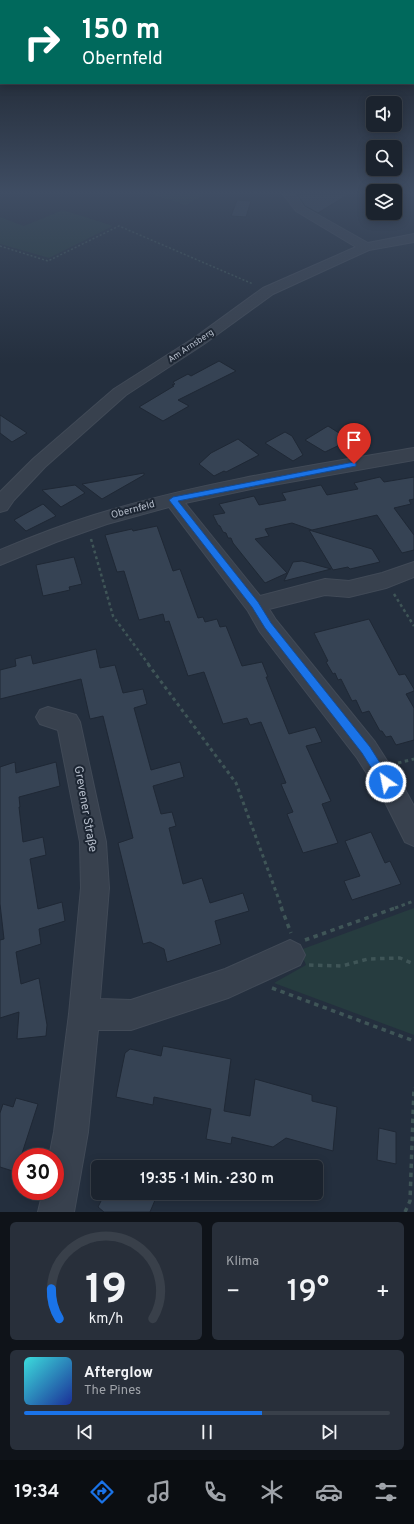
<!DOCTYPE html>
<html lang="de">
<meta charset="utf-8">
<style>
:root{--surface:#1b232e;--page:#282f3a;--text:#f1f3f6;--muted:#a0a4aa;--line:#39404a;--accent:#1a73e8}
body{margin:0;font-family:Overpass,sans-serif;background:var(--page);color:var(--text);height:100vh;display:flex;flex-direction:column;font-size:15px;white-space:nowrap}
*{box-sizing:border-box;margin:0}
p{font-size:13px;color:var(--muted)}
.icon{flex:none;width:22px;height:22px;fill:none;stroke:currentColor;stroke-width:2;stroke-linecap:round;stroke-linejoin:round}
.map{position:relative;height:1212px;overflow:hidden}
.side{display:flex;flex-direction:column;gap:10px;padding:10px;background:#0f1319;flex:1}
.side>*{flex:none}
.guide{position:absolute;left:0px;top:0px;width:414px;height:84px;box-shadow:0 2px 10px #0003,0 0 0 1px var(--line);background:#00695c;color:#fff;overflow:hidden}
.buttons{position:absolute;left:366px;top:96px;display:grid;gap:8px}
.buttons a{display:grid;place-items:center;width:36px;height:36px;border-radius:6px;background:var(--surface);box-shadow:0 2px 10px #0003,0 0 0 1px var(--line);font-size:20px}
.speed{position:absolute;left:12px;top:1148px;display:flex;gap:8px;font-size:20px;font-weight:700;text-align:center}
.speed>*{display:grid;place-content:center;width:52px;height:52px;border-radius:50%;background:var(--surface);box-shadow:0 2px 10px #0003,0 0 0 1px var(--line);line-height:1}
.speed .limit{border:6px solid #d22;background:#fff;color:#111}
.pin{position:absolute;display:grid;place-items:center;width:34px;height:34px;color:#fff;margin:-41px -17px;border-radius:50% 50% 50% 0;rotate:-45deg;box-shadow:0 0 4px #0007}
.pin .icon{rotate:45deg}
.me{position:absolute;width:44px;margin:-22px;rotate:327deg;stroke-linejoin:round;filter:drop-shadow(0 0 3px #0008)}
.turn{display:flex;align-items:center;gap:14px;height:84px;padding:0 16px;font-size:18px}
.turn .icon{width:52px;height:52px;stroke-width:2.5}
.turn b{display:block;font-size:28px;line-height:34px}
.big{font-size:30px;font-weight:600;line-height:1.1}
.side .widget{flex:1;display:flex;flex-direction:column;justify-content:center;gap:6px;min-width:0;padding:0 14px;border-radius:6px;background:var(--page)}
.side .dial{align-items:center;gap:0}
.dial svg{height:104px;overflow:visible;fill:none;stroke:var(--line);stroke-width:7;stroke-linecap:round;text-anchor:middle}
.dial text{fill:var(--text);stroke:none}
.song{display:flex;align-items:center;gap:12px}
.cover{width:48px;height:48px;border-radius:6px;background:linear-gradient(135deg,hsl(180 70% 55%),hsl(230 70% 35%))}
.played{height:4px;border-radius:2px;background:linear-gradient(90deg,var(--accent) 65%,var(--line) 65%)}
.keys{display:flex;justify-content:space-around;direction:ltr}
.heat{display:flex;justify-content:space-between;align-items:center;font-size:22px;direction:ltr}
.side .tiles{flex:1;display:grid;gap:10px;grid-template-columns:1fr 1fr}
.widget:last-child{grid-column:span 2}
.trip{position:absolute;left:91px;top:1160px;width:232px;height:40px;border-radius:6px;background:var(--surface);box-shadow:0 2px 10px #0003,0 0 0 1px var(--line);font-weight:600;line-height:40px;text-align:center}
.tab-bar{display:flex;height:64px;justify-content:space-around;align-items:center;background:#0b0e12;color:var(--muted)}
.tab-bar .icon{width:28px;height:28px}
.tab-bar .active{color:var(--accent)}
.tab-bar b{font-size:18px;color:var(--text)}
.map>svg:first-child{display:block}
.green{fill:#263c3f}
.building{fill:#364354;stroke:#1f2835}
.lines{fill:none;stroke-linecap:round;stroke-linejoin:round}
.street-casing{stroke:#414a57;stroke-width:2}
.path-far3{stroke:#3f5557;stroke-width:1.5;stroke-dasharray:2 2;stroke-linecap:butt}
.path-far2{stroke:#3f5557;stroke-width:2.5;stroke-dasharray:3 3;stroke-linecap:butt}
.path-far1{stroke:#3f5557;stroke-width:3;stroke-dasharray:3.5 3.5;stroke-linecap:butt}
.path{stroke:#3f5557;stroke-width:3.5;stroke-dasharray:4.5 4.5;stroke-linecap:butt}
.street{fill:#38414e;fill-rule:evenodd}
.route{fill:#1a73e8;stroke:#114b97}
.labels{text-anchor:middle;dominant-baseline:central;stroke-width:4;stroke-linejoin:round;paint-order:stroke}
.far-street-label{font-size:9px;fill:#b4bcc9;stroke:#1d2633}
.street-label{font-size:10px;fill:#b4bcc9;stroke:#1d2633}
.near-street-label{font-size:12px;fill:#b4bcc9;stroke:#1d2633}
</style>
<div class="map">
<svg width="414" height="1212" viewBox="0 0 414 1212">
<rect width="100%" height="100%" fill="#242f3e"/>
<!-- green -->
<path class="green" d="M150 194H205L186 205Z
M63 210 113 226 49 258 0 244V217L24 226Z
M414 908V1035L274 983 306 965 300 950Z"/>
<!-- building -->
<path class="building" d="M301 194H349L318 213 305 206 298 196Z
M237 200 251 201 246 217 231 216Z
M219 361 236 371 178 400 189 406 163 421 139 407 174 386 172 385 175 384 173 382 188 374 191 376Z
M0 415 27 433 12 442 0 433Z
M328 426 350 440 325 452 305 440Z
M285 432 292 436 303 455 293 461 265 443Z
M238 439 259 455 226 472 224 471 214 476 199 464 211 453Z
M144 473V475L102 499 82 484Z
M380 477 384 482 414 477V499L409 500 411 504 394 508 414 535V550L402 553 377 515 312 530 292 523 265 529 269 536 255 539 287 573 265 583 233 543 231 538H228L226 533 223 532 220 526 218 525 213 515 225 513 219 504 254 496 259 505 286 500 282 493 321 485 327 495 358 489 354 483Z
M75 485 85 493 61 507 42 490Z
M43 504 56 516 26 531 14 520Z
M157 526 173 571 180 569 198 618 203 617 205 622 217 619 220 627 226 626 242 666 262 662 268 677H266L289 734 315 727 322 742 306 746 331 801 322 804 338 843 303 853 287 814 293 812 281 784 286 783 261 722 250 725 247 718 223 724 204 672 188 676 169 621 165 622 163 614 139 620 124 571 117 572 105 535 132 529 133 531Z
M309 530 372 549 380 562 350 569 348 567 333 570Z
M74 557 82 584 69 587 70 590 43 596 36 565Z
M302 561 331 569 284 581 293 562Z
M369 619 399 675 405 674 414 689V691L406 694 414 708V740L396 745 391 736 386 737 382 731H380L369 711 362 713 356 700 352 701 341 679 338 680 335 673 333 674 326 662 328 661 314 633Z
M96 649 100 668 115 665 123 693 143 689 147 704 134 708 151 770 180 762 184 777 153 786 161 814 172 812 176 826 169 828 183 884 202 878 210 903 243 893 249 911 215 921 221 944 167 962 164 949 150 942 143 944 118 843 133 838 103 716 90 719 81 679 0 699V670L16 666 15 659 31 655 33 664Z
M15 762 16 773 56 762 60 786 19 797 20 807H19L23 842 43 837 46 855 30 859 38 909 62 902 65 921 39 929 41 944 16 952 21 984 39 978 47 1025 46 1036 17 1039 19 1012 0 1018V940L4 939 0 904V767Z
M371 832 385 863 390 861 401 884 352 900 344 881 360 876 345 841Z
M163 1046 231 1059 224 1111 250 1116 255 1079 312 1095V1101L337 1107 333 1151 286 1138 273 1147 232 1137 231 1144 206 1139 211 1109 154 1097 153 1105 116 1097 125 1053 130 1049 161 1056Z
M16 1098 38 1104 16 1172 0 1167V1113L3 1104 13 1107Z
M379 1128 396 1132V1164L377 1160Z
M105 1193H158L150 1212H104L98 1207Z"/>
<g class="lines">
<!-- street casing -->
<g class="street-casing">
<path id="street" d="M283 194H295L304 207 368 243 414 234V242L369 250 273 294 204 344 126 395 45 467 14 500 7 510 0 512V492L33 459 114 389 194 338 263 288 356 247 296 211Z
M414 448V460L256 488 185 503 260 596 325 579 349 581 382 573 414 562V577L386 588 349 597 325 595 269 609 276 620 375 742 403 786 414 806V846L405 842 385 802 357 758 260 632 248 611 169 507 107 524 56 542 0 565V550C31 537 62 525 94 515 198 483 306 466 414 448Z
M48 707 76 715 80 722 106 842 109 888 100 999 131 1000 225 969 290 940 300 945 305 955 300 965 228 998 131 1030H98L88 1132 74 1212H38L43 1191H55V1157H49L54 1132 69 1014 81 888 80 842 58 730 40 724 36 717 40 710Z"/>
</g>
<!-- path-far3 -->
<path class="path-far3" d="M409 194 414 195
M0 246 48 261 119 226 253 284"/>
<!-- path-far2 -->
<path class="path-far2" d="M91 539 113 616 149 665
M394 594 414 626"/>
<!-- path-far1 -->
<path class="path-far1" d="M148 664 236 783 282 908
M398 763 414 759
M395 908 414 901"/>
<!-- path -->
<path class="path" d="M281 907 291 933
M305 940 398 907
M309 965 342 966 368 959 400 958 414 964
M272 988 414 1041
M405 1212 410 1201 414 1087"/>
<!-- street -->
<use href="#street" class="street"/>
</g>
<!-- sky -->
<linearGradient id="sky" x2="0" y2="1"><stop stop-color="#141a22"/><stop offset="0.53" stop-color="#3f4d63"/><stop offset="1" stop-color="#3f4d63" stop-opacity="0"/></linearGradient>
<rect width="414" height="364" fill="url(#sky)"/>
<!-- route -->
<path class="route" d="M354 462 356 463V466L178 501 258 602 271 623 370 747 392 782 390 785 386 787 382 785 362 753 265 628 252 607 169 500 173 497Z"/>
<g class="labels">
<!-- far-street labels -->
<g class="far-street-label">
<text transform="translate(191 346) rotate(-34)">Am Arnsberg</text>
</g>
<!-- street labels -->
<g class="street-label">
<text transform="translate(133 510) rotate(-15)">Obernfeld</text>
</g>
<!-- near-street labels -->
<g class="near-street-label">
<text transform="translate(85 809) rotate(80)">Grevener Straße</text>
</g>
</g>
</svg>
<div class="buttons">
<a><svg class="icon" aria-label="sound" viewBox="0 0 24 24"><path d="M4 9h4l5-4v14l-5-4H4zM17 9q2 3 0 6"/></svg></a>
<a><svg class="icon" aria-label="search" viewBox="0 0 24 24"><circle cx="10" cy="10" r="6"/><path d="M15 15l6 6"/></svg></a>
<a><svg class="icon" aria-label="layers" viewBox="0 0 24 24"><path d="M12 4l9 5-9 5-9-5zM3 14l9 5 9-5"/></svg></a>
</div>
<div class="speed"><div class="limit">30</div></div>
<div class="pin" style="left:354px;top:464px;background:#d93025"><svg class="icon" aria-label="arrive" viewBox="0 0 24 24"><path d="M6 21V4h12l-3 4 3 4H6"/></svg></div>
<svg class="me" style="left:386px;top:782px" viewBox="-20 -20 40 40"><circle r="17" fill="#1a73e8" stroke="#fff" stroke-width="3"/><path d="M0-11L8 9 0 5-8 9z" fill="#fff"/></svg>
<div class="trip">19:35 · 1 Min. · 230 m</div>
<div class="guide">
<div class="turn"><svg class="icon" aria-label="right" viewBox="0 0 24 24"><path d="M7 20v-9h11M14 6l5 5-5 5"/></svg><div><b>150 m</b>Obernfeld</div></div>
</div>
</div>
<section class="side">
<div class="tiles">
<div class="widget dial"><svg viewBox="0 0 100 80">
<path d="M14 69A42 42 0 1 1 86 69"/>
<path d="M14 69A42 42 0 0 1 8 46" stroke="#1a73e8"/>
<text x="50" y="56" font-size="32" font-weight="700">19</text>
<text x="50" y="72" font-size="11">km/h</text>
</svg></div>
<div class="widget"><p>Klima</p>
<div class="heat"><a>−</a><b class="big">19°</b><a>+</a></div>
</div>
<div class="widget">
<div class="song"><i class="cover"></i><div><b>Afterglow</b><p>The Pines</p></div></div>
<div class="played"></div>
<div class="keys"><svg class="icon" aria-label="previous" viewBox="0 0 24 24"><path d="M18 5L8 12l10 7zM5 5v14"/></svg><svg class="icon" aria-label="pause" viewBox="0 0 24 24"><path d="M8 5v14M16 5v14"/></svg><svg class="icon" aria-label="next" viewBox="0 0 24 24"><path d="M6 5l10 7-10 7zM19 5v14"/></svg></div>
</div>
</div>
</section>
<nav class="tab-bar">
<b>19:34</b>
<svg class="icon active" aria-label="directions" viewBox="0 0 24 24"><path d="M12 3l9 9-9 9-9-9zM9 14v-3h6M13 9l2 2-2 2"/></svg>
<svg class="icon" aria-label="music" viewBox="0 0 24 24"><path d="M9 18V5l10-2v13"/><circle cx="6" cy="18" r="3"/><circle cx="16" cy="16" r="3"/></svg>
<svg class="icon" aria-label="phone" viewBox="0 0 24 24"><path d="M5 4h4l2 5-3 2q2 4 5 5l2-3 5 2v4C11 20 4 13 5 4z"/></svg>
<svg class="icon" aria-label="climate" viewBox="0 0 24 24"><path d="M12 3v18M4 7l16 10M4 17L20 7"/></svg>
<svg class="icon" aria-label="car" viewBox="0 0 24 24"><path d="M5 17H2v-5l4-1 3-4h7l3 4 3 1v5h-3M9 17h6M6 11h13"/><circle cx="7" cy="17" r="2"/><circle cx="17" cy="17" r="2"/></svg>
<svg class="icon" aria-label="filters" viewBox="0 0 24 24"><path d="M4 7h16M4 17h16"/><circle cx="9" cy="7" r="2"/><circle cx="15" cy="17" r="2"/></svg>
</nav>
